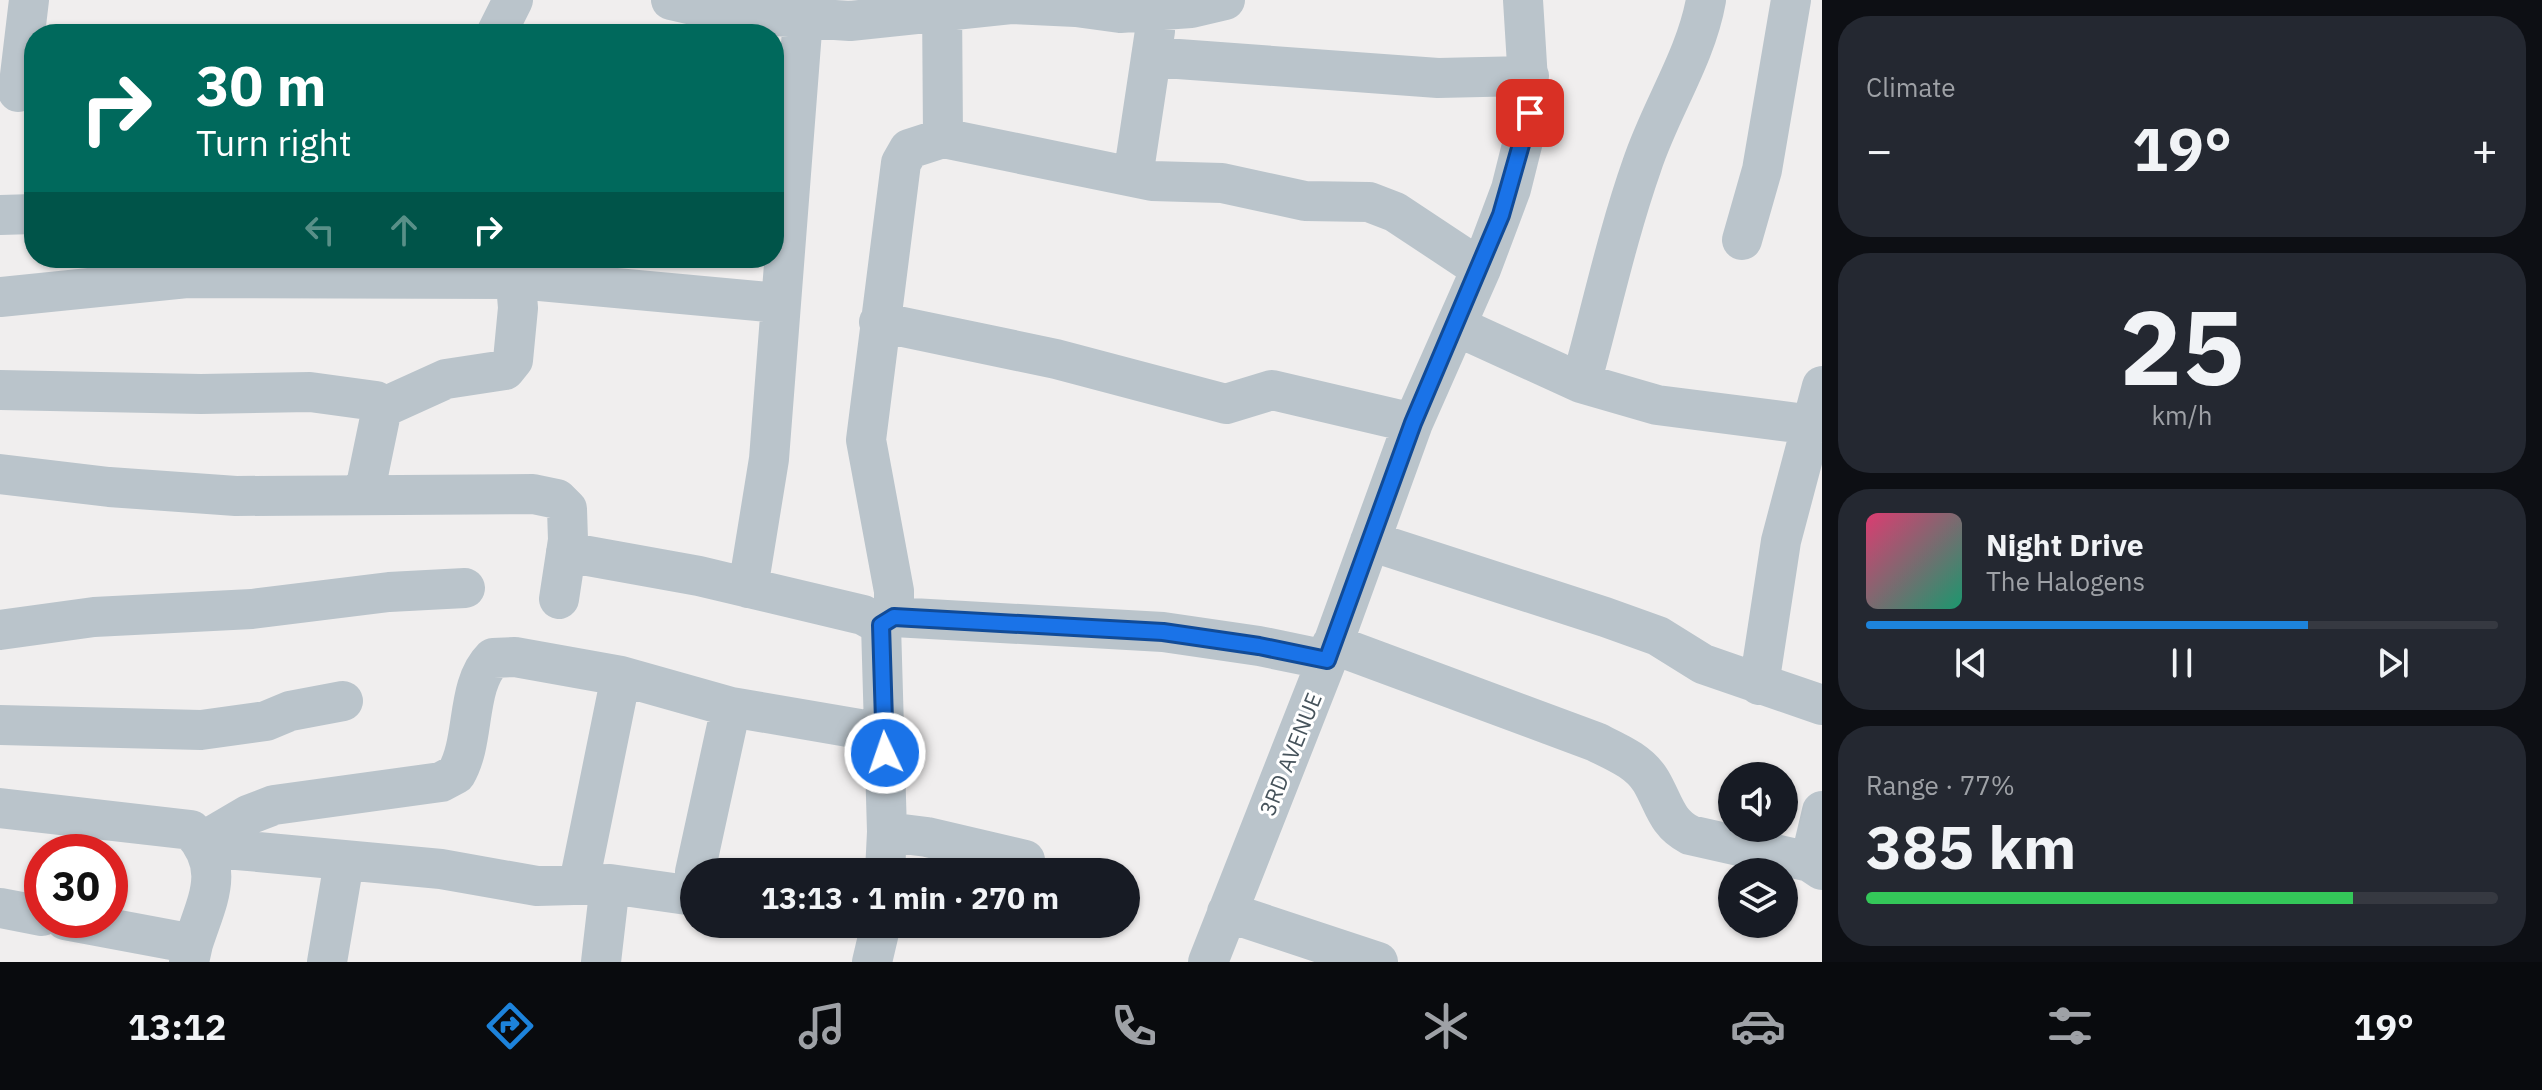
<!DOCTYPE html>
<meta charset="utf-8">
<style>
:root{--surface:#171b24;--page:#242831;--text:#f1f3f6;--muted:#9ea1a6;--line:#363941;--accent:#1d83db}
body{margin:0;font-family:"IBM Plex Sans",sans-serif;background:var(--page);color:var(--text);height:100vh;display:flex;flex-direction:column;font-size:30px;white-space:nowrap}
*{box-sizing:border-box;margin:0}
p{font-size:26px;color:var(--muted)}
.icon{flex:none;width:44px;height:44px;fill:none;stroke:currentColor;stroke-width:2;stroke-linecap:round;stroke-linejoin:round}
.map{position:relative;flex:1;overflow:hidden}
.drawer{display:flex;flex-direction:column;gap:16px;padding:16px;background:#0d0f14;width:720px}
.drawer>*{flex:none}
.guide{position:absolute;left:24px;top:24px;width:760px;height:244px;border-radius:32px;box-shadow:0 2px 6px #0004;background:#00695c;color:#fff;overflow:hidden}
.buttons{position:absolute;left:1718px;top:762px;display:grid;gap:16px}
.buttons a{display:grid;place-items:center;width:80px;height:80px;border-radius:50%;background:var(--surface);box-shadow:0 2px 6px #0004;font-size:40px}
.speed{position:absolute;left:24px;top:834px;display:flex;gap:16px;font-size:40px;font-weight:700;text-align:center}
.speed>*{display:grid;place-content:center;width:104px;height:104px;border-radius:50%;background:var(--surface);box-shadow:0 2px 6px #0004;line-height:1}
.speed .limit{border:12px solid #d22;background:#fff;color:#111}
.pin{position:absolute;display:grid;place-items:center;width:68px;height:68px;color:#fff;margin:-34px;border-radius:16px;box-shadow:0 4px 12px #0006}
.me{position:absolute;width:88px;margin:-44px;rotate:357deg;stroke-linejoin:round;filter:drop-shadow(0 0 6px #0008)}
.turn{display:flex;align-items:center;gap:28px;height:168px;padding:0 40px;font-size:36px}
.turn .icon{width:104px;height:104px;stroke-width:2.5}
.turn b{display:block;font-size:56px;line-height:68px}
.lanes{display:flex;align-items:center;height:76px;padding:0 40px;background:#0003;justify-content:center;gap:40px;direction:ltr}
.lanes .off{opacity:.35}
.big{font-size:60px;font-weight:700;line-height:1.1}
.drawer .widget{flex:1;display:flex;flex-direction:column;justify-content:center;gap:12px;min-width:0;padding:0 28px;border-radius:32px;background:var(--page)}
.drawer .dial{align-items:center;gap:0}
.dial b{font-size:104px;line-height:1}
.song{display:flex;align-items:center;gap:24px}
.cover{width:96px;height:96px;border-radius:12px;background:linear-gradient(135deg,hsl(340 70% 55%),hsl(160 70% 35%))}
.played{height:8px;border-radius:4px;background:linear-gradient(90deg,var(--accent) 70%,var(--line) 70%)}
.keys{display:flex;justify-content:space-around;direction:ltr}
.heat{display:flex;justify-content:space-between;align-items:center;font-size:44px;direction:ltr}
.charge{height:12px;border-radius:6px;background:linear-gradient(90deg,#34c759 77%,var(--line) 0)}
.trip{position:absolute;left:680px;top:858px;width:460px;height:80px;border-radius:40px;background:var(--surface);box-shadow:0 2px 6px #0004;font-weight:700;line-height:80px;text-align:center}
.dock{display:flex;height:128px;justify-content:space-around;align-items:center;background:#090b0e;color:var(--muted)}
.dock .icon{width:56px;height:56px}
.dock .active{color:var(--accent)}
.dock b{font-size:36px;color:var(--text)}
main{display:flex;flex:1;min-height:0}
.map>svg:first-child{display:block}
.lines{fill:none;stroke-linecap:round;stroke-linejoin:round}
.minor{stroke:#bac4cb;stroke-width:40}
.route-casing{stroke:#114b97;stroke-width:20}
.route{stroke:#1a73e8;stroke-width:14}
.labels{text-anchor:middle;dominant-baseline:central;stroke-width:6;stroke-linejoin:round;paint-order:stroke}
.street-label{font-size:22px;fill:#46535b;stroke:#fff}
</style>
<main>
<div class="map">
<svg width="1822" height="962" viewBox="0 0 1822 962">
<rect width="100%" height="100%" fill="#f0eeee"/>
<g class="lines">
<!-- minor -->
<path class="minor" d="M671 0 728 13 850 21 1011 4 1076 7 1120 13 1191 8 1225 0
M496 34 513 0
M1151 57 1438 78 1529 76
M18 92 29 0
M943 138 1152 181 1222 183 1305 201 1369 202 1395 212 1481 269
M1133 177 1155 31
M0 215 34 214
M1742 240 1762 170 1791 0
M0 297 187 278 518 279 779 303
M879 322 1056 359 1226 404 1272 390 1413 423
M1456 326 1581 383 1657 405 1813 425
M1581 383C1601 311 1617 236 1642 165 1660 110 1696 57 1706 0
M0 390 201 394 310 392 376 401 382 408 364 495
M382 408 446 379 505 370 513 360 518 308 514 258
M0 474 109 487 236 496 533 494 557 499 567 509 568 540 559 599
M1370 541 1605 617 1658 636 1703 664 1822 705
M566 552 699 576 863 615 881 625 887 832 885 872
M748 588 769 459 803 18
M894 617V591L866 440 901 163 909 149 943 138 942 0
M881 625 894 617 1163 632 1259 646 1327 660
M0 630 94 617 252 609 389 592 465 588
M1332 644 1596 742C1616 752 1639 761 1651 781 1664 803 1666 823 1690 835L1810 862 1822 870
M1759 685 1781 541 1822 386
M0 725 201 730 266 721 290 711 343 701
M0 808 191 830C227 869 207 900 193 944
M887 832 927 837 1025 860
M202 842 248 815 274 805 441 782 456 774C476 740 465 686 493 658L515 657 621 676 731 707 883 733
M211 856 223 850H237L441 869 537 886 610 884 694 896
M1810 862 1822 811
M695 872 731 707
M579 883 621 676
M0 908 42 916
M1227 912 1378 962
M65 920 193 944 189 962
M327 962 344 862
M601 962 610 884
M872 962 881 924
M1208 962 1327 660 1413 423 1481 269 1511 189 1530 113 1523 0"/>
</g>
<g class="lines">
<!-- route casing -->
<g class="route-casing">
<path id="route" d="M885 753 881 625 894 617 1163 632 1259 646 1327 660 1413 423 1501 215 1530 113"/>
</g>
<!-- route -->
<use href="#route" class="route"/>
</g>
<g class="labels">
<!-- street labels -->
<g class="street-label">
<text transform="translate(1290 754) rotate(-68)">3RD AVENUE</text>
</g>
</g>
</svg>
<div class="buttons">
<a><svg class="icon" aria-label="sound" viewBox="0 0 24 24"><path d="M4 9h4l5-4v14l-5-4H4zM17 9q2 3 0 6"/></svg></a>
<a><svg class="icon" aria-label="layers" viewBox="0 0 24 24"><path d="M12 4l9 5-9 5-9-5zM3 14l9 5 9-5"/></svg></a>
</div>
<div class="speed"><div class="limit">30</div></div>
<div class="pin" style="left:1530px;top:113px;background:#d93025"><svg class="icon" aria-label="arrive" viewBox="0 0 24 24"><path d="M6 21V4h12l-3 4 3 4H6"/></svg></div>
<svg class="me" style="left:885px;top:753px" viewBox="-20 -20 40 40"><circle r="17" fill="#1a73e8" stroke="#fff" stroke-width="3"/><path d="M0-11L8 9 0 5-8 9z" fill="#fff"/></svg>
<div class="trip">13:13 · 1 min · 270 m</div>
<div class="guide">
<div class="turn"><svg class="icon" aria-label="right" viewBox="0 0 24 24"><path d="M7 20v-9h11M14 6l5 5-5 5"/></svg><div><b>30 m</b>Turn right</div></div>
<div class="lanes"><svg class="icon off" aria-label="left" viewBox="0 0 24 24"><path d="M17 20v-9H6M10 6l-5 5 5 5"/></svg><svg class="icon off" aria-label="ahead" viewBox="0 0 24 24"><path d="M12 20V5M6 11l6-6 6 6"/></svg><svg class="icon" aria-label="right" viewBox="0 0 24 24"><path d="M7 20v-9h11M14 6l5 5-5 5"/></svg></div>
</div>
</div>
<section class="drawer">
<div class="widget"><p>Climate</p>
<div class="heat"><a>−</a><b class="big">19°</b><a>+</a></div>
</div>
<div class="widget dial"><b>25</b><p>km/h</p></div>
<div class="widget">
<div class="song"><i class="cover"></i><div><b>Night Drive</b><p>The Halogens</p></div></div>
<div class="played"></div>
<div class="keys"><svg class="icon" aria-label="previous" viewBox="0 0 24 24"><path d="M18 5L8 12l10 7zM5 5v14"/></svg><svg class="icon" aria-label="pause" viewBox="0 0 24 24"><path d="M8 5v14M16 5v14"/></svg><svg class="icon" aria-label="next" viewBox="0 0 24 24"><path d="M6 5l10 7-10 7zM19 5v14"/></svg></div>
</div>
<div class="widget"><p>Range · 77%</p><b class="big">385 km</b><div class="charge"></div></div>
</section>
</main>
<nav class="dock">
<b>13:12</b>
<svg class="icon active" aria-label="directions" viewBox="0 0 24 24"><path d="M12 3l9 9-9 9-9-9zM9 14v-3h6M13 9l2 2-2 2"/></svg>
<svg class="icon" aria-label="music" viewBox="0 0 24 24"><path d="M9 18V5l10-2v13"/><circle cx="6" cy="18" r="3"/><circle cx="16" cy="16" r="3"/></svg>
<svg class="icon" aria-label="phone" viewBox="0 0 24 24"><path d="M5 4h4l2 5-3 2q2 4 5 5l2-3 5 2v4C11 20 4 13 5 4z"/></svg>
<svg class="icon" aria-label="climate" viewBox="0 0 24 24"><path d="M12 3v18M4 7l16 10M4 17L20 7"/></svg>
<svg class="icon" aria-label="car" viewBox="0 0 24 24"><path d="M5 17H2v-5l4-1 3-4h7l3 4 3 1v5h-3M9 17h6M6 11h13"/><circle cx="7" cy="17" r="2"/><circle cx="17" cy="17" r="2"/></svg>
<svg class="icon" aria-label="filters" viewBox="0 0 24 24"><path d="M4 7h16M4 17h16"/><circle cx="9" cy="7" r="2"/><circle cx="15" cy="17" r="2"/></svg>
<b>19°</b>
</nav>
